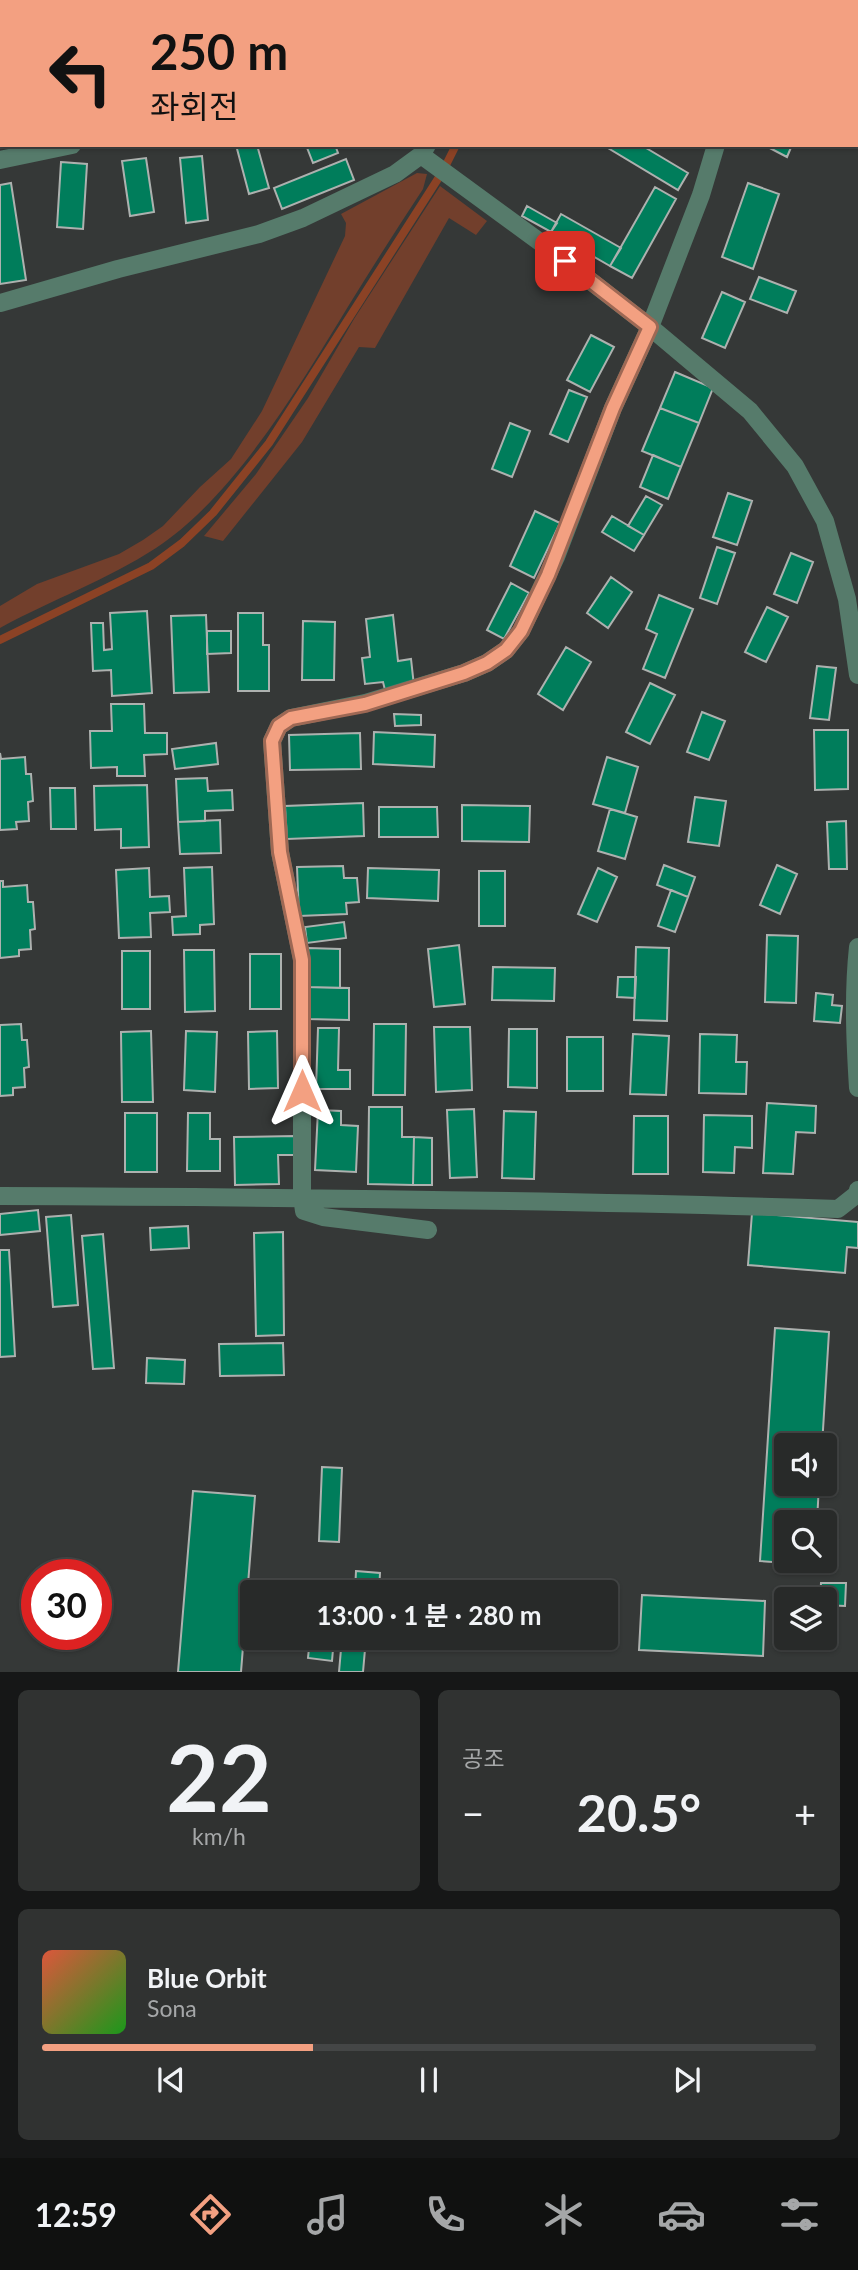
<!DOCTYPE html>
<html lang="ko">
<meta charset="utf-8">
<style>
:root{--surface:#282a29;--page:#303231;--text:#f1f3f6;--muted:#a5a7a8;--line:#444646;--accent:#f3a081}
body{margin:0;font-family:Lato,"Noto Sans KR",sans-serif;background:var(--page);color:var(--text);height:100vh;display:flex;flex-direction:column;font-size:26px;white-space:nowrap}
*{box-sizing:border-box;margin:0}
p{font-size:23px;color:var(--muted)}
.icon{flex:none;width:38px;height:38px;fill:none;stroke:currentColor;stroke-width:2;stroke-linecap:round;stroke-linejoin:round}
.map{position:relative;height:1672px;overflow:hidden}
.side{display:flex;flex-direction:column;gap:18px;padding:18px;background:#161717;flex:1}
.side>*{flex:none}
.banner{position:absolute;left:0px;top:0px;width:859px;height:147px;box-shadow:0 2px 5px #0004,0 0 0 2px var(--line);background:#f3a081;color:#111;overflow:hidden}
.fabs{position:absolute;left:774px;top:1433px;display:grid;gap:14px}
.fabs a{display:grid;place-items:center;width:63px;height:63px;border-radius:7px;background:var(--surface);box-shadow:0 2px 5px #0004,0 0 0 2px var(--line);font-size:35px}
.speed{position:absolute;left:21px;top:1559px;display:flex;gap:14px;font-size:35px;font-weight:700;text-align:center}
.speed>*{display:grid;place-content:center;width:91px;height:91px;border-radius:50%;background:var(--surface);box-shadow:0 2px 5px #0004,0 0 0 2px var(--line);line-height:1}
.speed .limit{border:10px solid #d22;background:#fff;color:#111}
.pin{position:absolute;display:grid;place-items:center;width:60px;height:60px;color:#fff;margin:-30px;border-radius:14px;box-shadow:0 4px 10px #0006}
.me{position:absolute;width:77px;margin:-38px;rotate:0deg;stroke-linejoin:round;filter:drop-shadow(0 0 5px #0008)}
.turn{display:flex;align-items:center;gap:24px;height:147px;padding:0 35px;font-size:32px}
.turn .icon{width:91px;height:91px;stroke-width:2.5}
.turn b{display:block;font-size:49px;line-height:60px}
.big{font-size:52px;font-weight:700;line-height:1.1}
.side .card{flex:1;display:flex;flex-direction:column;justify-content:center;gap:10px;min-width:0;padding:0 24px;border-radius:10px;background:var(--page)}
.side .dial{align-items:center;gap:0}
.dial b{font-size:91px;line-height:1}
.song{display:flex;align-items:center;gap:21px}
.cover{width:84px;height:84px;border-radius:10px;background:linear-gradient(135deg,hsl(10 70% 55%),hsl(120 70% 35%))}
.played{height:7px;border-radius:4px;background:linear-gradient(90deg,var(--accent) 35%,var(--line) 35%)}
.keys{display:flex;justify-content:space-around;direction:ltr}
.heat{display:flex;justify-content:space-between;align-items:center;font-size:38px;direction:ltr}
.side .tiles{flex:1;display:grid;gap:18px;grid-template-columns:1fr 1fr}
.card:last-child{grid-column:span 2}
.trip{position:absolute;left:240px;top:1580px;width:378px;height:70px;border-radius:7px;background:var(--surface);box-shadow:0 2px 5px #0004,0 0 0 2px var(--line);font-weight:700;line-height:70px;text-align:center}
.dock{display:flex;height:112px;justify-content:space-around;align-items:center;background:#101110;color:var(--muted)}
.dock .icon{width:49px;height:49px}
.dock .active{color:var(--accent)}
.dock b{font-size:32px;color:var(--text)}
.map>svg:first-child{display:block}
.green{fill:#723f2c}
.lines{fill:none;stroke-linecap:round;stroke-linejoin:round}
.stream{stroke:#8b4225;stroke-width:8}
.building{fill:#007d5b;stroke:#adb1af;stroke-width:2}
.minor{stroke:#567b6b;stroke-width:18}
.route-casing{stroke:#9e6854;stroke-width:18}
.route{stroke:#f3a081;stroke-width:12}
</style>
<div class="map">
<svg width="858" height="1672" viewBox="0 0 858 1672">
<rect width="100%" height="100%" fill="#353837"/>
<!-- green -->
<path class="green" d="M417 173 427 174 423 189C398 227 373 266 349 305 300 385 235 496 156 548 107 580 51 600 0 628V606L37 584 119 554 143 540 163 526 200 487 231 459 262 411 345 236 346 223 341 214Z
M440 186 487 221 476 235 449 218 375 348 359 347 302 442 223 541 204 536 256 474 308 398 354 319Z"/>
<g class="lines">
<!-- stream -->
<path class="stream" d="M528 2 529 0
M0 640 151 566 182 543 213 513 269 443 443 171 456 145"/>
</g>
<!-- building -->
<path class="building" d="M236 145H257L269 188 249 194Z
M306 145H335L338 153 313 163Z
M603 145H641L688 173 678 190Z
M764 145H792L787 157Z
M202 156 208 220 186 223 180 158Z
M146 158 154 212 130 216 122 161Z
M346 159 354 180 282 209 274 188Z
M61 162 87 164 83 229 57 227Z
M11 183 26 280 0 284V185Z
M748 183 779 194 753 269 722 257Z
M655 187 676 199 632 278 610 266Z
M527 206 557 223 551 232 522 216Z
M561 214 621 248 610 266 551 232Z
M759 277 796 291 787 313 750 299Z
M722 292 745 302 725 348 702 338Z
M591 335 614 347 590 392 567 380Z
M675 372 713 388 699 423 660 408Z
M569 390 587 397 568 442 550 434Z
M660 408 699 423 681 467 642 451Z
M510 423 530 431 512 477 492 469Z
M653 455 681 467 668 499 640 487Z
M728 493 752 501 737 545 713 537Z
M646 496 662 505 644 535 628 526Z
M535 511 560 523 534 578 510 566Z
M612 516 644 535 634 551 602 532Z
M717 547 735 553 717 604 700 598Z
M791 553 813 562 797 603 774 594Z
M611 577 632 592 608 628 587 613Z
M511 583 529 593 504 639 487 630Z
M659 595 693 609 665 678 643 669 657 634 646 629Z
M767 607 788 617 766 662 745 652Z
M147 611 152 693 112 696 111 670 93 671 91 623H103L104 650 112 649 110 613Z
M238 613H263V645H269V691H238Z
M206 615 209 692 174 693 171 616Z
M393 615 398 661 411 659 414 686 385 690 383 682 365 684 362 658 370 657 366 619Z
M303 621 335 622 334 680H302Z
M207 631H231V653L207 654Z
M566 647 591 662 563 710 538 694Z
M817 666 836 668 829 720 810 718Z
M650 683 675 695 650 744 626 732Z
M111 704H144L145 733H167V754L144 755 145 776H117V767L91 768 90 731H112Z
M702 712 725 721 709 760 687 752Z
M394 714 421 715V725L395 726Z
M814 730H848V789L815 790Z
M374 732 435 735 434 767 373 764Z
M360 733 361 769 290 770 289 735Z
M216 743 218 764 175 769 172 749Z
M0 753 1 759 25 757 26 774H31L33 801 28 802 29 821 16 822 17 829 0 830Z
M607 757 638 767 625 813 593 804Z
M207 778 208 791 232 790 233 810 205 811V821L178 822 176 779Z
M147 785 149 847 121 848V829L95 830 94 786Z
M50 788H75L76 829H51Z
M695 797 726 801 719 846 688 842Z
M363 803 364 836 287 839 285 806Z
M462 805 530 806 529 842 462 841Z
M379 807H437L438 837H379Z
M610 809 637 817 625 859 598 851Z
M220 820 221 853 180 854 178 822Z
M846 821 847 869H829L827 822Z
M664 865 695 877 688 897 657 885Z
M777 865 797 874 780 914 760 905Z
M343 866 344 878H357L359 902 346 903 347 914 299 916 297 867Z
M212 867 214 924 200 925V934L173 935 172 917 186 916 184 868Z
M149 868 150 897 169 896 170 912 150 913 151 937 119 938 116 870Z
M368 868 439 870 438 901 367 898Z
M598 868 617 877 597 922 578 914Z
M479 871H505V926H479Z
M0 881H3V887L27 885 28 902H33L35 929 30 930 31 949 19 950V956L0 958Z
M671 890 688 897 675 932 658 926Z
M344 922 346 938 307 943 305 927Z
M767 935 798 936 796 1003 765 1002Z
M459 945 465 1004 434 1007 428 949Z
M636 947 669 948 667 1021 634 1020Z
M308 948 340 949V988L307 987Z
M184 950H214L215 1011 185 1012Z
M122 951H150V1009H122Z
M250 954H281V1009H250Z
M493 967 555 968 554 1001 492 1000Z
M618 977H636L635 998 617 997Z
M307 987 349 988V1020L307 1019Z
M816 993 833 995 832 1005 842 1006 840 1023 814 1021Z
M21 1024 22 1040H27L29 1067 24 1068 25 1087 13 1088V1095L0 1096V1025Z
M374 1024H406L405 1095H373Z
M434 1027H470L472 1090 436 1092Z
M318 1028H339L338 1070H350V1089H316Z
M509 1029H537V1088L508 1087Z
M151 1031 153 1102H122L121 1032Z
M186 1031 217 1032 215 1092 184 1090Z
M277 1031 278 1088 249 1089 248 1032Z
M633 1034 669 1036 666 1095 630 1094Z
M700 1034 737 1035 736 1062H747L746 1094 699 1093Z
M567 1037H603V1091H567Z
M767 1103 816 1106 815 1133 796 1132 793 1174 763 1173Z
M369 1107H402V1137H414L413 1185 368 1184Z
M474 1109 477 1177 450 1178 447 1110Z
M318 1110 341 1111V1125L358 1126 356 1172 315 1170Z
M504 1111 536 1112 534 1179 502 1178Z
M125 1113H157V1172H125Z
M188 1113H210V1139H220V1171H187Z
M704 1115 752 1116V1148L735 1147 734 1173 703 1172Z
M634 1116H668V1174H633Z
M295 1136 296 1155H278L279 1184 235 1185 234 1137Z
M414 1137 432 1138V1185H413Z
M38 1210 40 1231 0 1235V1214Z
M752 1213 858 1222V1248L847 1247 845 1273 748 1265Z
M71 1215 78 1305 53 1307 46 1217Z
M188 1226 189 1248 151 1250 150 1228Z
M283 1232 284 1335 256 1336 254 1233Z
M103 1234 114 1368 93 1369 82 1236Z
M0 1250H9L15 1356 0 1357Z
M775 1328 829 1332 822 1446H786V1484H819L817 1522H786V1561H814V1565L760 1561Z
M283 1343 284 1375 220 1376 219 1344Z
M147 1358 185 1360 184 1384 146 1383Z
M322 1467 342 1468 339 1542 319 1541Z
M193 1491 255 1496 241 1672H178Z
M824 1539 838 1540 836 1566 814 1565V1561H824Z
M356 1571 380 1573 379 1592H355Z
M821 1583H846L845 1606 824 1605V1600H820Z
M642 1595 765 1601 763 1656 639 1650Z
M310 1638H334L332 1661 308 1658Z
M342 1638H366L363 1672H339Z"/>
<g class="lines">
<!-- minor -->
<path class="minor" d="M510 2 511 0
M753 2V0
M421 155 544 245 650 327 750 411 795 466 825 521 847 599 858 675
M0 160 72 145
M0 303 118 269 259 234 303 218 395 174 421 155 427 145
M858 947C853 994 855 1040 858 1088
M0 1196C279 1197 559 1200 838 1209L857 1194 858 1190
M428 1230 323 1217 304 1211 302 1197V959L280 852 272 741 279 726 291 718 365 703 464 673 487 663 506 650 521 631 556 557 613 408 650 327 701 195 716 145"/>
</g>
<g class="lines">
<!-- route casing -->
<g class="route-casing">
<path id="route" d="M302 1091V960L280 852 272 741 279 726 291 718 365 704 464 673 487 663 506 650 521 631 548 575 613 408 650 327 565 261"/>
</g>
<!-- route -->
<use href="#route" class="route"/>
</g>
</svg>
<div class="fabs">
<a><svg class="icon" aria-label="sound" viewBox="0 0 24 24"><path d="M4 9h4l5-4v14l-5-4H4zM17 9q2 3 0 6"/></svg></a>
<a><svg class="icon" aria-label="search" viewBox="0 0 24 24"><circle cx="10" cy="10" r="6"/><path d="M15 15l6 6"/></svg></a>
<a><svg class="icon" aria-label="layers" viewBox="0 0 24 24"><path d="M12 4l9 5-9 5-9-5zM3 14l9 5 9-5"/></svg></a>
</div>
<div class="speed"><div class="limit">30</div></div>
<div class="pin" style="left:565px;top:261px;background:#d93025"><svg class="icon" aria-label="arrive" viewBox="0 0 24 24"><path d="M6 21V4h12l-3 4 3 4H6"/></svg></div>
<svg class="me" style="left:302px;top:1091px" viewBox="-20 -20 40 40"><path d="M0-17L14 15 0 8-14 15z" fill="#f3a081" stroke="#fff" stroke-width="4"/></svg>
<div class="trip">13:00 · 1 분 · 280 m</div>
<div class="banner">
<div class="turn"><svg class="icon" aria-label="left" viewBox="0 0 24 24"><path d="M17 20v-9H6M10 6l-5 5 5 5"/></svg><div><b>250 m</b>좌회전</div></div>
</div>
</div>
<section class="side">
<div class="tiles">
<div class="card dial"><b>22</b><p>km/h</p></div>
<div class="card"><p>공조</p>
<div class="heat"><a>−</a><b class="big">20.5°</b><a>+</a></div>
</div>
<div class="card">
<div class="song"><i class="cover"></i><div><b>Blue Orbit</b><p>Sona</p></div></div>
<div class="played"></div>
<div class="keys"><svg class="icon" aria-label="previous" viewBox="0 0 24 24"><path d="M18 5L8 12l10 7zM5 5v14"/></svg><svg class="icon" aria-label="pause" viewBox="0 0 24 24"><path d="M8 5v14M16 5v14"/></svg><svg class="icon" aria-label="next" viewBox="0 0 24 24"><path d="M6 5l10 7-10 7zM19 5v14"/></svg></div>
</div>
</div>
</section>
<nav class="dock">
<b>12:59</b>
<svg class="icon active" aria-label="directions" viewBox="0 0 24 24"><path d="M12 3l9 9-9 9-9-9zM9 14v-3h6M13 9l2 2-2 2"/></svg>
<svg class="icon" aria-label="music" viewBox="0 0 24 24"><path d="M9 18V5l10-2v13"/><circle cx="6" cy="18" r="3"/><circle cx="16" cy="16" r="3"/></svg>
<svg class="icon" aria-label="phone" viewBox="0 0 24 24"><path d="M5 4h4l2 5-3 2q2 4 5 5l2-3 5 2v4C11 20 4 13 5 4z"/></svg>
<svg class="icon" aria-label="climate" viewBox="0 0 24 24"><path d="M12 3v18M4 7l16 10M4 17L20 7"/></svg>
<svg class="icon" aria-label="car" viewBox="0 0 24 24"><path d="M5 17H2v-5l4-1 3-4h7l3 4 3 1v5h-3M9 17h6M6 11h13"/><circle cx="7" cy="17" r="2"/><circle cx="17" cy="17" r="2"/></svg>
<svg class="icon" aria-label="filters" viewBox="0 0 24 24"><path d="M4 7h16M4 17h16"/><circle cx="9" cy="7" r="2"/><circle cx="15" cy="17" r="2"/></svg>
</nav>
